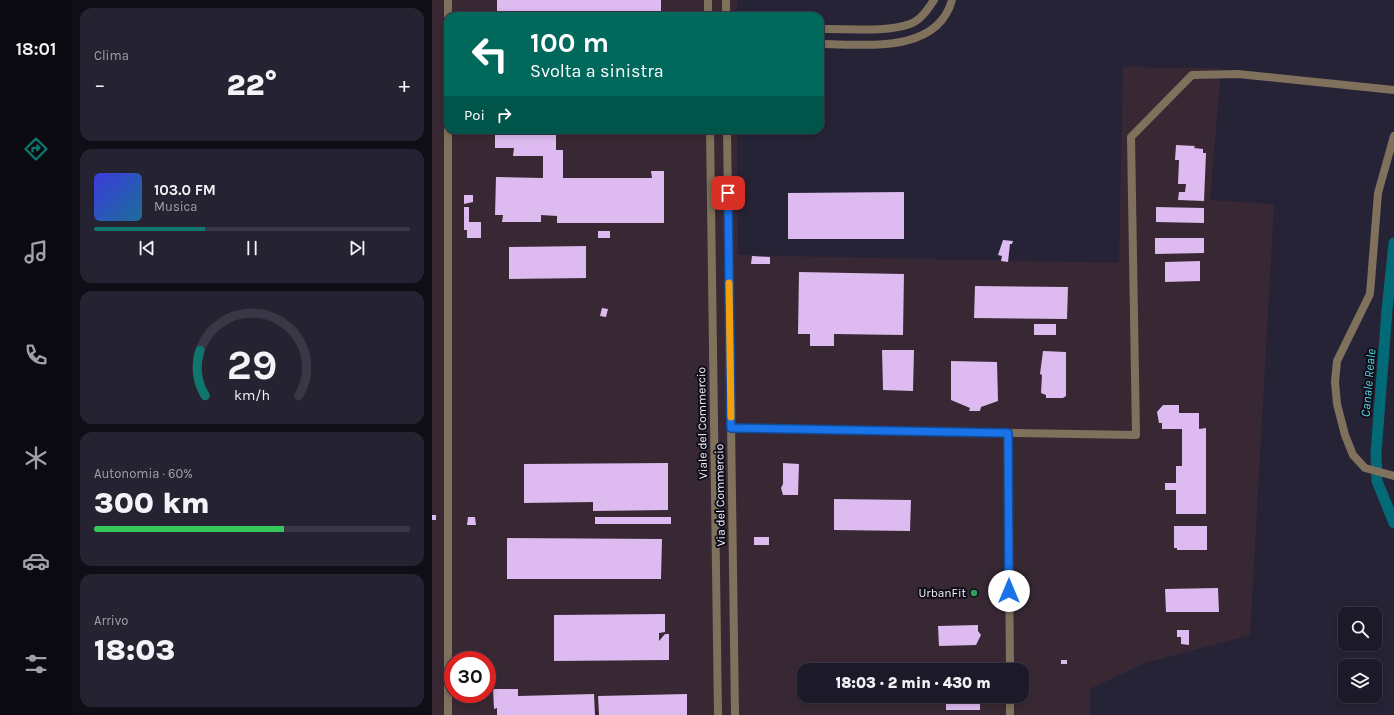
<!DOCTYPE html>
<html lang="it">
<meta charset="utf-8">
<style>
:root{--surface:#1c1a29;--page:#252331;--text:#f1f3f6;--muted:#a0a1a8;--line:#3a3846;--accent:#0f766e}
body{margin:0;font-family:Karla,sans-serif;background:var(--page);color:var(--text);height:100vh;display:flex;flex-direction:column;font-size:15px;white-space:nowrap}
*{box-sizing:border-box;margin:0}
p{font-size:13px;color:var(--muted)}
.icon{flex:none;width:22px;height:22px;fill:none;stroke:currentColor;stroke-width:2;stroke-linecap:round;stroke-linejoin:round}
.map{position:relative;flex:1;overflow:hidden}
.details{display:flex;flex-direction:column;gap:8px;padding:8px;background:#0f0e17;width:360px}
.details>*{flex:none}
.guide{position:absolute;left:12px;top:12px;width:380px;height:122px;border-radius:12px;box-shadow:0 2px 6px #0003,0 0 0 1px var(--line);background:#00695c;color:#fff;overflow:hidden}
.tools{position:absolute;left:906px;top:607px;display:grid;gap:8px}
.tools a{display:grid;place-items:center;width:44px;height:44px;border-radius:8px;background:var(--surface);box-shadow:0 2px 6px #0003,0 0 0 1px var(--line);font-size:20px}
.speed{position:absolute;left:12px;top:651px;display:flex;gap:8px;font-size:20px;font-weight:700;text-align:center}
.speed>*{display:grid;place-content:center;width:52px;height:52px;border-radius:50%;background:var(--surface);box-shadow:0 2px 6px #0003,0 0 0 1px var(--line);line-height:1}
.speed .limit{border:6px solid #d22;background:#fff;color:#111}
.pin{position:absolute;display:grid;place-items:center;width:34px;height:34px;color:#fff;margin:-17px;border-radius:8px;box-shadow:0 2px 6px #0006}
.me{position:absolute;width:44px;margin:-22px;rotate:0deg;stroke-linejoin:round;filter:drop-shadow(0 0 3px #0008)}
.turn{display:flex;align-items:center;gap:14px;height:84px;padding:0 20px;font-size:18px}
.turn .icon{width:52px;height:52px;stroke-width:2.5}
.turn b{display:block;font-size:28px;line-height:34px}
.then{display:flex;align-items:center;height:38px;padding:0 20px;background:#0003;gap:8px;font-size:15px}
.big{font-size:30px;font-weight:800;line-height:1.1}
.details .widget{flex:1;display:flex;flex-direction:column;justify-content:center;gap:6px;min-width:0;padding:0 14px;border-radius:12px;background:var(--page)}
.details .dial{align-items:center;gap:0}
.dial svg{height:104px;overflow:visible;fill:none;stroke:var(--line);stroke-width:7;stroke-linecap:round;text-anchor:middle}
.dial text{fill:var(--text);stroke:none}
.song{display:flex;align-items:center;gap:12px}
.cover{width:48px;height:48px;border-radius:6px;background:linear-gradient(135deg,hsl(240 70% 55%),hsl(200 70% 35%))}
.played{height:4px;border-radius:2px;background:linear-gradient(90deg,var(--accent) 35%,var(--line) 35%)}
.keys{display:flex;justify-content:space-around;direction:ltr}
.heat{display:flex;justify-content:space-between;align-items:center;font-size:22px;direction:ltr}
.charge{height:6px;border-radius:3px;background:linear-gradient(90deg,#34c759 60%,var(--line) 0)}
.trip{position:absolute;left:365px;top:663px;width:232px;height:40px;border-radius:12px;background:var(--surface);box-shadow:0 2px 6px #0003,0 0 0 1px var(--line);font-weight:800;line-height:40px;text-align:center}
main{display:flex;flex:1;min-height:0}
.tab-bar{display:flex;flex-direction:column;width:72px;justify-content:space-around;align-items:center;background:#0b0a10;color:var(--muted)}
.tab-bar .icon{width:28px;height:28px}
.tab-bar .current{color:var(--accent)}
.tab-bar b{font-size:18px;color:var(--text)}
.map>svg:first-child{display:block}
.industrial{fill:#382833;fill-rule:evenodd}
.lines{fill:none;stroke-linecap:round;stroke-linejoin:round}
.canal{stroke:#026976;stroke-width:11}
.building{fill:#ddbaef}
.street{stroke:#7f715b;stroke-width:8}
.route-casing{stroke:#114b97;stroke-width:10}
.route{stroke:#1a73e8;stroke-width:7}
.slow{stroke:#f59e0b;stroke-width:7}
.leisure-dot{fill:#2e9e5b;stroke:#0f0e17;stroke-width:1.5}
.labels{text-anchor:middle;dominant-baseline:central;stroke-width:4;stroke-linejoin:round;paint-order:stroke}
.street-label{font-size:12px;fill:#f2f0fe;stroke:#0f0e17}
.poi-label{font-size:12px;fill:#f2f0fe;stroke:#0f0e17;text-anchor:end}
.water-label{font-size:13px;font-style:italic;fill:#56d3e5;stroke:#0f0e17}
</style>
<main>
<nav class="tab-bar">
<b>18:01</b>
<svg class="icon current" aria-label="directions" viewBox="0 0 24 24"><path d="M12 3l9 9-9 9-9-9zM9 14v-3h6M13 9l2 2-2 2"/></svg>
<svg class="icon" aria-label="music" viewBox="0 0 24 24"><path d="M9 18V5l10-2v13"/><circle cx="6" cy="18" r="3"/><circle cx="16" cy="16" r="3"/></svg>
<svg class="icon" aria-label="phone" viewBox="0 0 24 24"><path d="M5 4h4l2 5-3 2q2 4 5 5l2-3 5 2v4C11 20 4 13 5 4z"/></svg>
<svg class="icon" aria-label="climate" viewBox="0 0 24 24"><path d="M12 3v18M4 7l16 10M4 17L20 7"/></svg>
<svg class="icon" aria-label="car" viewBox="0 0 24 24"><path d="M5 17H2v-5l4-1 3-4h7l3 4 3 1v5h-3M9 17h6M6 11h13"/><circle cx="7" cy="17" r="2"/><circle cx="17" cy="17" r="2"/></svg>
<svg class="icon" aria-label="filters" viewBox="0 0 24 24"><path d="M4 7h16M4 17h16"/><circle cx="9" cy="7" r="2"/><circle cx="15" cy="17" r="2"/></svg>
</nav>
<section class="details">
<div class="widget"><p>Clima</p>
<div class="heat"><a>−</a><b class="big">22°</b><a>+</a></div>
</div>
<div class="widget">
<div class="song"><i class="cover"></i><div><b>103.0 FM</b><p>Musica</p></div></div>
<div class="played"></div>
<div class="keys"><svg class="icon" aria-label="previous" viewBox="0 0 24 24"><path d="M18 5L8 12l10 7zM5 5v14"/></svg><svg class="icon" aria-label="pause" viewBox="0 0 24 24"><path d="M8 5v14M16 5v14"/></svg><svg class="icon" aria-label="next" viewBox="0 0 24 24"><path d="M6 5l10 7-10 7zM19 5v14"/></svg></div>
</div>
<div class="widget dial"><svg viewBox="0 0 100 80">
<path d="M14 69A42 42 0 1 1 86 69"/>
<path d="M14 69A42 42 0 0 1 10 34" stroke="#0f766e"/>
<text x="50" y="56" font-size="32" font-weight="700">29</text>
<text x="50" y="72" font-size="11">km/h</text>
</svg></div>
<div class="widget"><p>Autonomia · 60%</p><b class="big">300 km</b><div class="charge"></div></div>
<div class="widget"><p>Arrivo</p><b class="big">18:03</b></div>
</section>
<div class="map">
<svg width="962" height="715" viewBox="0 0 962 715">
<rect width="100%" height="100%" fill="#262337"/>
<!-- industrial -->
<path class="industrial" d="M0 0H305V16H16V130H305L306 255 687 263 691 67 789 68 778 200 842 204 818 635 713 663 658 689V715H0ZM21 660H55V694H21ZM372 670H590V696H372Z"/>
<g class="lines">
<!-- canal -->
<path class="canal" d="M962 243 955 310 944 453 945 481 962 523"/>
</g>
<!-- building -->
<path class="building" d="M65 0H229V16H65Z
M63 130H124V150H131V178H220L219 171H232V223H125V216L109 215V222H70L71 215H63L64 177 111 178V156H81L82 148H63Z
M744 145 763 146 762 148 771 149V153H774L772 201 746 200 747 192H753L754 184H746L747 160H743Z
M472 192V239H356V193Z
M32 195H41V202L32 204Z
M32 207H37V222H49V238H35V230H32Z
M724 207 772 208V223L724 222Z
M166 231H178V238H166Z
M723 238H772V253L723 254Z
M571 240 581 241 580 244H578L576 262 569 261 570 256 566 255Z
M154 246V278L77 279V247Z
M320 256 338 257V264H319Z
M768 261V281L733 282V262Z
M367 272 472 274 471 335 402 334V346H378V334H366Z
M543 286 636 287 635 319 542 318Z
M170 308 176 309 174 317 168 316Z
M602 324H624V335H602Z
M450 350H482L481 391 451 390Z
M611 351 634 352V396L631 398H614V395L609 393 610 375 608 374Z
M519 361 565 362 566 401 549 407 548 411H537L538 408 519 400Z
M731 405H747V413H767V429L774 428V514H744V490H733V483H744V466H750V429H730V423H727L725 412Z
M236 463V510L161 511V502L92 503V464Z
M351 463 367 464 366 495H351L349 488 351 484Z
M402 499 479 500 478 531 402 530Z
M0 515H4V520H0Z
M36 517H43L44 525H35Z
M163 517H239V524H163Z
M742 526H775V550H745V548H742Z
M322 537H337V545H322Z
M75 538 230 539 229 579H75Z
M786 588 787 612H734L733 589Z
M233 614V632L227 633V641L233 634H237V660L122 661V615Z
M546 625V631L549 635 544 645 507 646 506 626Z
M745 630H757V645L749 644V637H745Z
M629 660H635V664H629Z
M513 662H548V670H513Z
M61 689H86V696L162 694 163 715H65V708L62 709Z
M255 694V715H167L166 696Z
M514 696H548V710H514Z"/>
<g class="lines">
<!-- street -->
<path class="street" d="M16 0V16
M276 0V16
M294 0V16
M388 29C415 28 453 33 478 24 489 20 496 9 502 0
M388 44C431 44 505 55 520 0
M16 130V715
M278 130 286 715
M295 130 303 715
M962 136 946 193 938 294 905 361 903 382 905 404 913 435 921 455 933 468 962 476
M299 428 704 435 699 137 760 75 806 74 962 90
M576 433 578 670
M578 696V715"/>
</g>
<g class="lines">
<!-- route casing -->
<g class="route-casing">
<path id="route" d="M296 193 299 428 576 433 577 591"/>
</g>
<!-- route -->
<use href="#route" class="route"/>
<!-- slow -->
<path class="slow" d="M297 283 299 417"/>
</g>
<!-- markers -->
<circle class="leisure-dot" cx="542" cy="593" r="4"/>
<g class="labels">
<!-- street labels -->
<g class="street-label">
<text transform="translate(270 423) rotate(-91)">Viale del Commercio</text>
<text transform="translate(288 495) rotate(-91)">Via del Commercio</text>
</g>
<!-- poi labels -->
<g class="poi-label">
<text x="534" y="593">UrbanFit</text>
</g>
<!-- water labels -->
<g class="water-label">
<text transform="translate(936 383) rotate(-85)">Canale Reale</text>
</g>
</g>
</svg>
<div class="tools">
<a><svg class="icon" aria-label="search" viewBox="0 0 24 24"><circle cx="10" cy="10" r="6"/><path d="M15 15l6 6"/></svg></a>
<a><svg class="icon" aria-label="layers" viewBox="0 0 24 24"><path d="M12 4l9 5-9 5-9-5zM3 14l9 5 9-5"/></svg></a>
</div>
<div class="speed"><div class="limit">30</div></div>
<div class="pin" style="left:296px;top:193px;background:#d93025"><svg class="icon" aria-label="arrive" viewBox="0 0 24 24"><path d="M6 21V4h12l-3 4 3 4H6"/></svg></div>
<svg class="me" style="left:577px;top:591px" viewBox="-20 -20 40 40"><circle r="19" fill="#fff"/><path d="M0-13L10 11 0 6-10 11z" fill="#1a73e8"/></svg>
<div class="trip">18:03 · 2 min · 430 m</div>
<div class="guide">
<div class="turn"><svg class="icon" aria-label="left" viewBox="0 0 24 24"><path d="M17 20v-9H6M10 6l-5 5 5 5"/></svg><div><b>100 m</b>Svolta a sinistra</div></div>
<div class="then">Poi<svg class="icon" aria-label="right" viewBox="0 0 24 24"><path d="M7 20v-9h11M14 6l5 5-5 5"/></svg></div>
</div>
</div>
</main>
